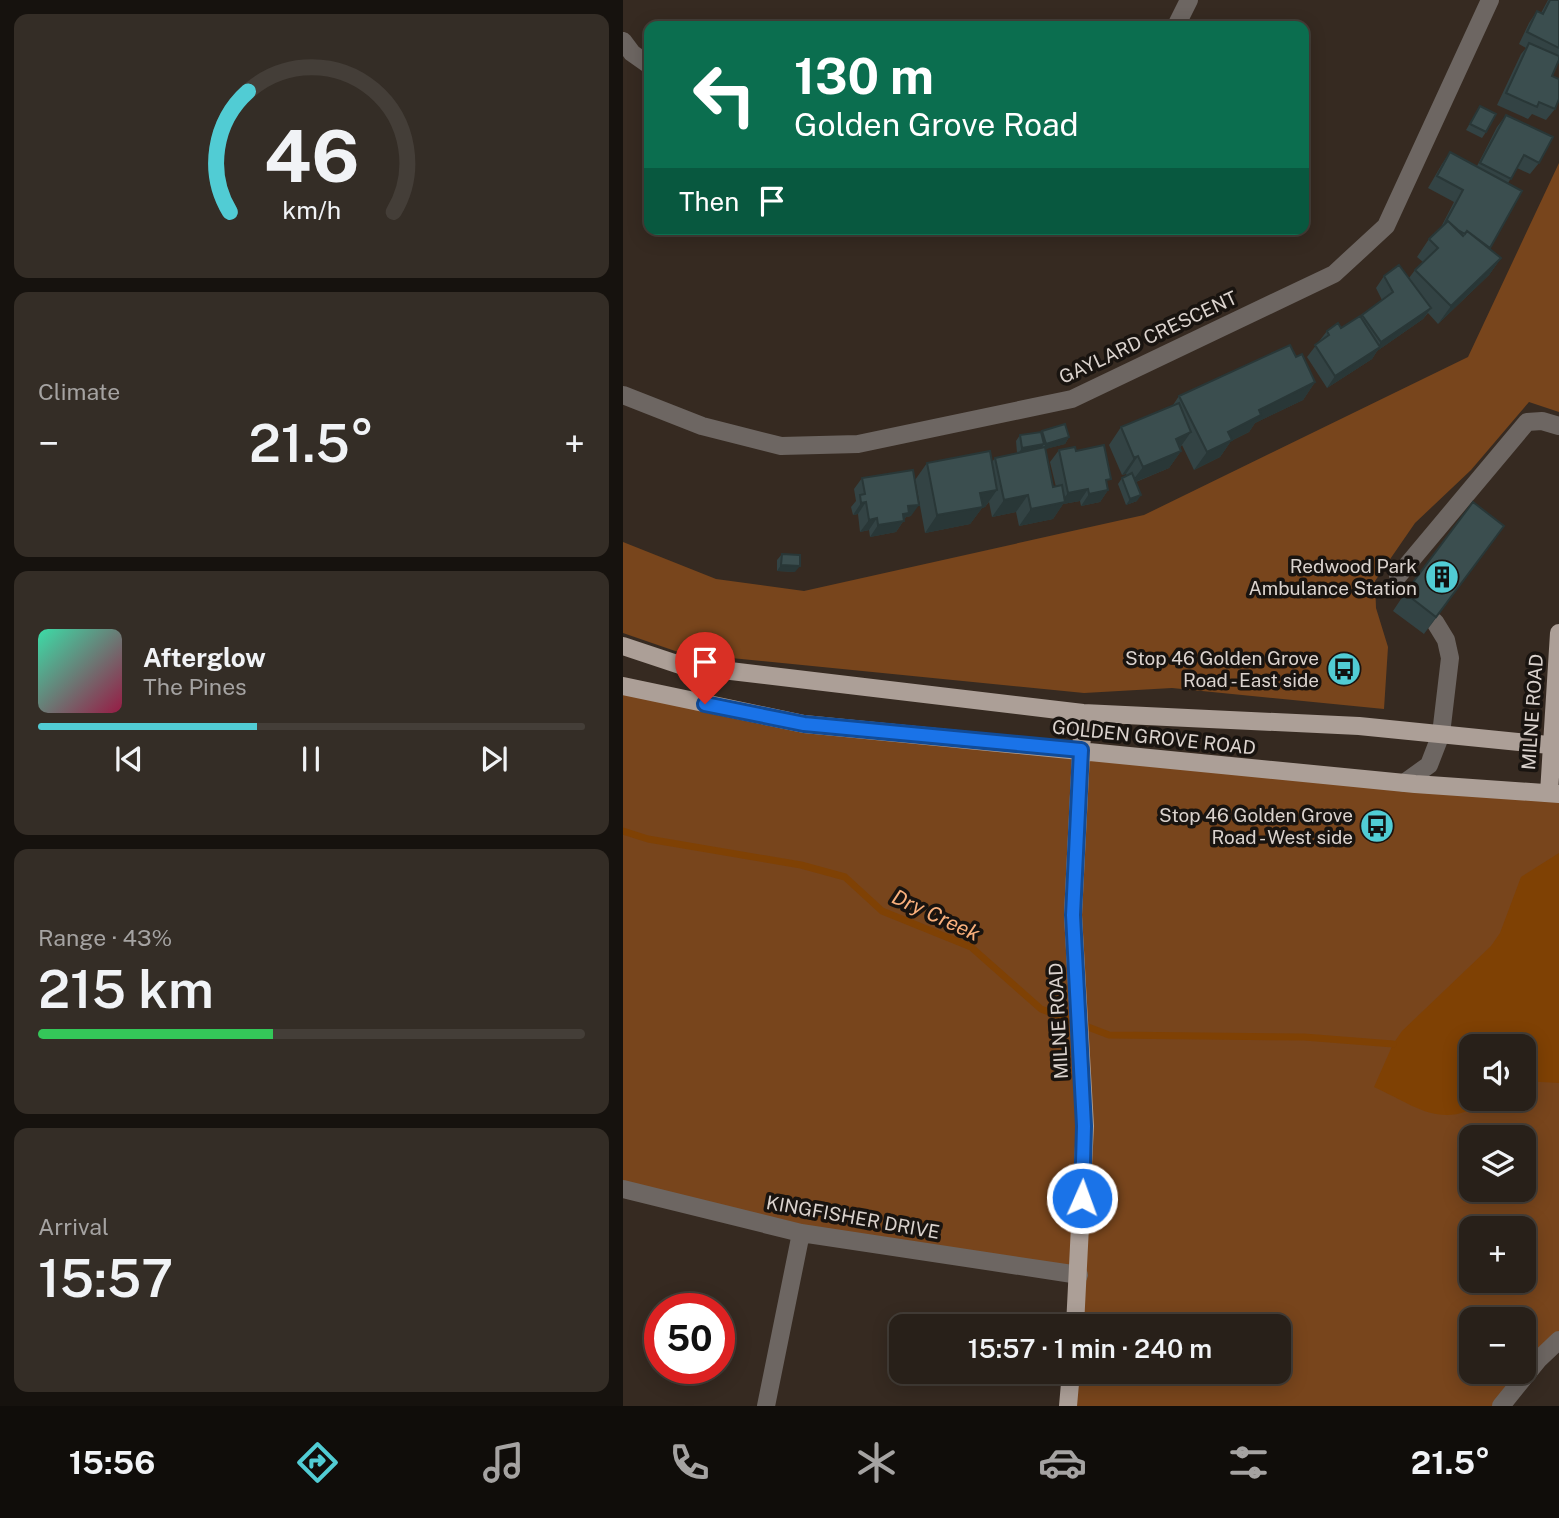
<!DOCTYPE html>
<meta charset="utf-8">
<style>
:root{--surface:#282019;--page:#342d26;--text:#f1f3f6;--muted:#a5a3a2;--line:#443e38;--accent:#51ccd4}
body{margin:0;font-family:"Public Sans",sans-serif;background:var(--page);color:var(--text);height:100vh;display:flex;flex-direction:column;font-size:26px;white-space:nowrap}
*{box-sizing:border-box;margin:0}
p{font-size:23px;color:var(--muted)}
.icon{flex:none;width:38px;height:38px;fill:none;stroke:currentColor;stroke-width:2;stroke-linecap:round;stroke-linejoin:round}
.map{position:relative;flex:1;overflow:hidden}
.sheet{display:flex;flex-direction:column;gap:14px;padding:14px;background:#16120e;width:623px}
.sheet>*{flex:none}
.hud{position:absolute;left:21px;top:21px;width:665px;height:214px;border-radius:14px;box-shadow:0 4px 18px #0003,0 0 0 2px var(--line);background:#0b6e4f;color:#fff;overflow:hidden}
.controls{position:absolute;left:836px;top:1034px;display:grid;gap:14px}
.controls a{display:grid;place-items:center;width:77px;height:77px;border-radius:14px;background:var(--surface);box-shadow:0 4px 18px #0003,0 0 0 2px var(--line);font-size:35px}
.speed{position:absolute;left:21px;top:1293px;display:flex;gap:14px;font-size:35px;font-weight:700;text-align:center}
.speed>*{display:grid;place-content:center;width:91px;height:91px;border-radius:50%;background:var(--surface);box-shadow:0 4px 18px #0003,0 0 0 2px var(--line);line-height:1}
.speed .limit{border:10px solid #d22;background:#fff;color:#111}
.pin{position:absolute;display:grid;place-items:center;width:60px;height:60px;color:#fff;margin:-72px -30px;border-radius:50% 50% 50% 0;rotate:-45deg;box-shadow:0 0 7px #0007}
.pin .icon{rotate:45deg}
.me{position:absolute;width:77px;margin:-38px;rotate:2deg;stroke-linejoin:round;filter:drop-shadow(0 0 5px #0008)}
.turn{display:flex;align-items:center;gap:24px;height:147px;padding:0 35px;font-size:32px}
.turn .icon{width:91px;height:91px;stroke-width:2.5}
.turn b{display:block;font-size:49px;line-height:60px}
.then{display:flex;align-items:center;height:66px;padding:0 35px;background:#0003;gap:14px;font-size:26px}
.big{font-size:52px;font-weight:600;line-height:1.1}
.sheet .tile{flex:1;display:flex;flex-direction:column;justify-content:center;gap:10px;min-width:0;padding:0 24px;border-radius:14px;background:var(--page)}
.sheet .dial{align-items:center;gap:0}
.dial svg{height:182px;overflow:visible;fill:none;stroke:var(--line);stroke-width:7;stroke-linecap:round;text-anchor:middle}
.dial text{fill:var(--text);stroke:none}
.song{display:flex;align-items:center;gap:21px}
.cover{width:84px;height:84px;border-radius:10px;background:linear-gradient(135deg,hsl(160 70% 55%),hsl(340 70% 35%))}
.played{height:7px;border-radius:4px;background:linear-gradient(90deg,var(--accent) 40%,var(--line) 40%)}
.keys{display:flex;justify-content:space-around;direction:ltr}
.heat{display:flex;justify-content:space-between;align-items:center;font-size:38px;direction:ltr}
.charge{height:10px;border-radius:5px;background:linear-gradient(90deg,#34c759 43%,var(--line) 0)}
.trip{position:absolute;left:266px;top:1314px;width:402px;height:70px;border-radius:14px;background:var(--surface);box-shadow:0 4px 18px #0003,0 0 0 2px var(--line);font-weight:600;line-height:70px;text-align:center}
.menu{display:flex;height:112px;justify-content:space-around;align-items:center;background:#100d0a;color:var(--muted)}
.menu .icon{width:49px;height:49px}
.menu .on{color:var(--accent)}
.menu b{font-size:32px;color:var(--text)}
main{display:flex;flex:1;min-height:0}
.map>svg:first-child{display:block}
.green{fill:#78451c;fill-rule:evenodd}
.water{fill:#7f4104}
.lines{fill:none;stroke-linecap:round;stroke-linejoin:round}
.stream{stroke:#7f4104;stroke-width:7}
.minor{stroke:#6d6662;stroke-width:18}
.major{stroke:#ac9f97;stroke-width:18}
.wall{fill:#334344}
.shaded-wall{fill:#293737}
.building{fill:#3b4e4f;stroke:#293737;stroke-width:2}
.route-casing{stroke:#114b97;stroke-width:18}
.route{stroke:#1a73e8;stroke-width:12}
.labels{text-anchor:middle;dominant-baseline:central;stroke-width:7;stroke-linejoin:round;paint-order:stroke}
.street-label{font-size:19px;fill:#dbd3ce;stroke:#191410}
.poi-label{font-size:19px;fill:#dbd3ce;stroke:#191410;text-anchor:end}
.water-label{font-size:21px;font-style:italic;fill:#f9b07c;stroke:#191410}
</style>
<main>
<section class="sheet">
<div class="tile dial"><svg viewBox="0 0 100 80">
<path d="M14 69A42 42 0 1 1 86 69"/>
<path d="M14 69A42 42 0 0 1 22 16" stroke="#51ccd4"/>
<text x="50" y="56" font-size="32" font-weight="700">46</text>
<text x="50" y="72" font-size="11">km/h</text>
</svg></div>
<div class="tile"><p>Climate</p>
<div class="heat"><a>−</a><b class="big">21.5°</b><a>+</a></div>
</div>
<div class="tile">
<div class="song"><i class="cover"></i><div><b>Afterglow</b><p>The Pines</p></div></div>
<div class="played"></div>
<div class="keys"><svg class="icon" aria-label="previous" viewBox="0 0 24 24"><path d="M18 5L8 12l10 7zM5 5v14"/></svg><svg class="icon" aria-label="pause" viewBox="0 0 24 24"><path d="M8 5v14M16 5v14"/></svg><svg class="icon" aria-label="next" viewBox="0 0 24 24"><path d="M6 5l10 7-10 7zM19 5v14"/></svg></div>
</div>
<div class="tile"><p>Range · 43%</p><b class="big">215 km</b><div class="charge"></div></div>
<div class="tile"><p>Arrival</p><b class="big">15:57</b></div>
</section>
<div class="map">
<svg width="936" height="1406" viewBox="0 0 936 1406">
<rect width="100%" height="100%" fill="#362a21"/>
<!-- green -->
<path class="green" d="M936 163V412L906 402 848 470 792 523 752 581 753 608 765 647 761 709 549 688 461 693 58 653 0 633V542L93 579 181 591 521 515 845 357Z
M0 686 181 724 936 794V1340L878 1406H445L448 1372H656V1326H452L456 1276 178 1233 0 1185ZM849 1046H901V1099H849ZM849 1138H901V1190H849ZM849 1228H901V1281H849ZM849 1320H901V1372H849Z"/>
<!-- water -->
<path class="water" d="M936 853V1083L901 1081V1046H849V1099H866C820 1132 795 1107 751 1087L770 1044 779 1031 868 946 877 933 898 877Z"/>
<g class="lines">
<!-- stream -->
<path class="stream" d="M0 831 25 839 178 865 222 877 259 911 348 947 418 1009 486 1035 681 1037 770 1044"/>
<!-- minor -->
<path class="minor" d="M553 26 566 0
M0 41 9 53 26 65
M0 395 79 426 158 446 235 444 449 399 711 274 763 226 867 0
M775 576 904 422 919 421 936 426
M781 783 806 765 818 734 827 658 823 640 812 622
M0 1189 178 1233 456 1275
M143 1406 178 1233
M878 1406 915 1360 936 1340"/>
<!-- major -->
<path class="major" d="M0 646 57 665 460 713 736 726 936 746
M0 686 181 724 792 784 936 794
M926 793 936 633
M452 1326 462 1126 450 915 460 713
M445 1406 448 1372"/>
</g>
<!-- wall -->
<path class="wall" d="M925 0H936V63H935L929 76 932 109 923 120 909 114 905 119 874 105 898 54 903 48 896 44 906 23 914 11 918 13Z
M857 106 863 132 859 138 843 130Z
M883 115 916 163 907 174 894 168 885 183 867 249 878 258 866 275 815 324 805 313 800 319 754 351 749 359 704 388 684 357 704 331 718 328 738 317 759 300 753 288 761 276 786 278 792 270 800 262 794 257 806 239 817 229 831 202 805 188 819 164 827 152 854 166 874 127Z
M692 382 680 400 632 423 626 432 608 441 597 457 571 470 559 445 557 448 558 451 546 468 513 482 514 501 503 505 495 484 499 478 504 476 503 474 499 475 486 445 498 427 550 405 556 396Z
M418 432 446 437 442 444 422 449 430 487H433L427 462 436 450 453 451 484 485 485 490 477 502 458 506 457 501 440 504 430 519 396 526 393 512 369 517 366 502 362 507 359 508 347 524 302 533 293 484 288 516 283 517 273 532 247 537 246 530 237 532 235 514 230 515 228 507 233 501 231 489 239 478 292 480 304 463 369 462 372 458 394 453 393 441 397 435Z
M881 526 801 634 770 611 782 593Z
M159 554 172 572 154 571V560Z"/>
<!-- shaded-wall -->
<path class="shaded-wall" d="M878 258 866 275 815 324 828 306Z
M808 308 800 319 754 351 749 359 704 388 712 376 753 350 758 342Z
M692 382 680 400 632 423 626 432 608 441 597 457 571 470 584 452 605 432 636 410Z
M568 432 556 449 553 439Z
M446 437 442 444 419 450 423 444Z
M421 444 417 450 395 454 399 448Z
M558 451 546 468 507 484 520 467Z
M515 456 503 474 499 475 511 458Z
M465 489 457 501 440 504 430 519 396 526 408 509 438 502 445 493Z
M374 490 362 507 359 508 347 524 302 533 314 515 357 493Z
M485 490 477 502 458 506 466 494Z
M405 495 393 512 369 517 381 500Z
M518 495 514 501 503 505 507 499Z
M243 502 235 514 230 515 238 503Z
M296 505 288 516 283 517 273 532 247 537 255 525 285 506Z
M254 518 246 530 237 532 246 520Z
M881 526 869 543 801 634 813 617Z
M158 565 177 566 172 572 154 571Z"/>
<!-- building -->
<path class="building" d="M927 0H936V48L904 32 914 11 920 14Z
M906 43 936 56V60L929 76 936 79V99L932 109 916 102 914 107 883 93Z
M857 106 873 114 863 132 847 124Z
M883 115 930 137 916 163 901 155 888 179 857 163Z
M827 152 899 191 867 248 844 231 842 234 835 230 825 221 822 223 840 190 814 176Z
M825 221 840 236 844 231 878 258 828 306 792 270 815 248 806 239Z
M776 265 808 308 758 342 739 315 770 292 761 276Z
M737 316 757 347 712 376 692 345 706 335 704 331 715 323 718 328Z
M667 345 673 357 679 354 692 382 636 410 638 415 605 432 609 440 584 452 556 396Z
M556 403 568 432 553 439 558 451 520 467 515 456 511 458 498 427Z
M442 424 446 437 423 444 419 431Z
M418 432 421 444 399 448 397 435Z
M481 445 488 479 483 480 485 490 466 494 465 489 445 493 436 450 452 447 453 451Z
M422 447 430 487 439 485 442 502 408 509 405 495 381 500 372 458Z
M367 451 374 490 357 493 360 507 314 515 304 463Z
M290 470 296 505 285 506 286 513 280 514 281 521 255 525 254 518 246 520 243 502 238 503 237 495 242 494 239 478Z
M509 473 518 495 507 499 499 478Z
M850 502 881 526 813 617 782 593Z
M159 554 177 555V566L158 565Z"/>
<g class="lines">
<!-- route casing -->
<g class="route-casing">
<path id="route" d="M82 704 181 724 458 750 450 915 461 1126 459 1198"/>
</g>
<!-- route -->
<use href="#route" class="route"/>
</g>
<!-- icons -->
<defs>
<g id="building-disc" transform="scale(1.75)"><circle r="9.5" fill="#51ccd4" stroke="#191410"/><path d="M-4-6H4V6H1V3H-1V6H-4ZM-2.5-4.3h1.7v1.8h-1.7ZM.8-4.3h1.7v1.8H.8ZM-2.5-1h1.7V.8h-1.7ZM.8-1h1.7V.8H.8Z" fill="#111"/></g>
<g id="bus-disc" transform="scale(1.75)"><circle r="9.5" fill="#51ccd4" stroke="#191410"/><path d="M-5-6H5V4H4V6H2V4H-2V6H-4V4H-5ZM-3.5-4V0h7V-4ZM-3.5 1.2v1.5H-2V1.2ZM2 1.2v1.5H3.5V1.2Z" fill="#111"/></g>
</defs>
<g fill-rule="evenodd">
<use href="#building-disc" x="819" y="577"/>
<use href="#bus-disc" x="721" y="669"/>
<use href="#bus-disc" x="754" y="826"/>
</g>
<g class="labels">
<!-- street labels -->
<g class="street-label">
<text transform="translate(525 337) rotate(-25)">GAYLARD CRESCENT</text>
<text transform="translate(909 712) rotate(-86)">MILNE ROAD</text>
<text transform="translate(531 737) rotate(6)">GOLDEN GROVE ROAD</text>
<text transform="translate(435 1021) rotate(-93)">MILNE ROAD</text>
<text transform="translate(230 1217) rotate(10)">KINGFISHER DRIVE</text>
</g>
<!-- poi labels -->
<g class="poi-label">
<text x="794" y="566">Redwood Park<tspan x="794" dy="22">Ambulance Station</tspan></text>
<text x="696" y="658">Stop 46 Golden Grove<tspan x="696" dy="22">Road - East side</tspan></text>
<text x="730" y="815">Stop 46 Golden Grove<tspan x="730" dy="22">Road - West side</tspan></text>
</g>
<!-- water labels -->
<g class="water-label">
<text transform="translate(313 915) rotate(25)">Dry Creek</text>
</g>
</g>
</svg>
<div class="controls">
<a><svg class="icon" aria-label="sound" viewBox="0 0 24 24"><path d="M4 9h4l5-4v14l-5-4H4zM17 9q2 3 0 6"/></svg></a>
<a><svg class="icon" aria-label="layers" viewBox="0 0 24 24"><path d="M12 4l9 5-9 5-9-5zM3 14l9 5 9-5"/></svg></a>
<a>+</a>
<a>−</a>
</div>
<div class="speed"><div class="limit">50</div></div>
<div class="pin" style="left:82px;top:704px;background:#d93025"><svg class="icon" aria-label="arrive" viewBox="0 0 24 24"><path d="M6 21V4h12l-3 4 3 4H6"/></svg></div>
<svg class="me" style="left:459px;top:1198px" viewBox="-20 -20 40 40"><circle r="17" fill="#1a73e8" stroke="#fff" stroke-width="3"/><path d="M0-11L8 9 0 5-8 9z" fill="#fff"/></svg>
<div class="trip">15:57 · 1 min · 240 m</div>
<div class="hud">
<div class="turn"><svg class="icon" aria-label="left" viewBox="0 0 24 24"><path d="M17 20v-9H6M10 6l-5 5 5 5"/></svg><div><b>130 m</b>Golden Grove Road</div></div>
<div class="then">Then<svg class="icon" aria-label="arrive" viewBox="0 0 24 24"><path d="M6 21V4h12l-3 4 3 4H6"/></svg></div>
</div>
</div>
</main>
<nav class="menu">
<b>15:56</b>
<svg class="icon on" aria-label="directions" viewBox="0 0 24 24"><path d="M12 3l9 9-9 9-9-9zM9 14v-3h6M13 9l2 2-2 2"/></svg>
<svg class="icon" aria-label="music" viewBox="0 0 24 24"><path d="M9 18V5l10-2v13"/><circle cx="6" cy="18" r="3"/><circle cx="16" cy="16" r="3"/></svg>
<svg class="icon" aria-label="phone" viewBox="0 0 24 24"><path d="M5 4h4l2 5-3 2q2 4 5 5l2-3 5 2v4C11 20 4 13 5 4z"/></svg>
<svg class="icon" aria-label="climate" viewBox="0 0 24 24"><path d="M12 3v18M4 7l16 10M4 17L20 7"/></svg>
<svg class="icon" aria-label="car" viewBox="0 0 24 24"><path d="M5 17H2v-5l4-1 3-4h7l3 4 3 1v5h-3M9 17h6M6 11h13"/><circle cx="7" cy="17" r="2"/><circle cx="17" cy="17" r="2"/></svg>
<svg class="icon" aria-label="filters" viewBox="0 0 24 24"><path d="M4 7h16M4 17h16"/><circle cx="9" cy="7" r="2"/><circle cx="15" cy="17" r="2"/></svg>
<b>21.5°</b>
</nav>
